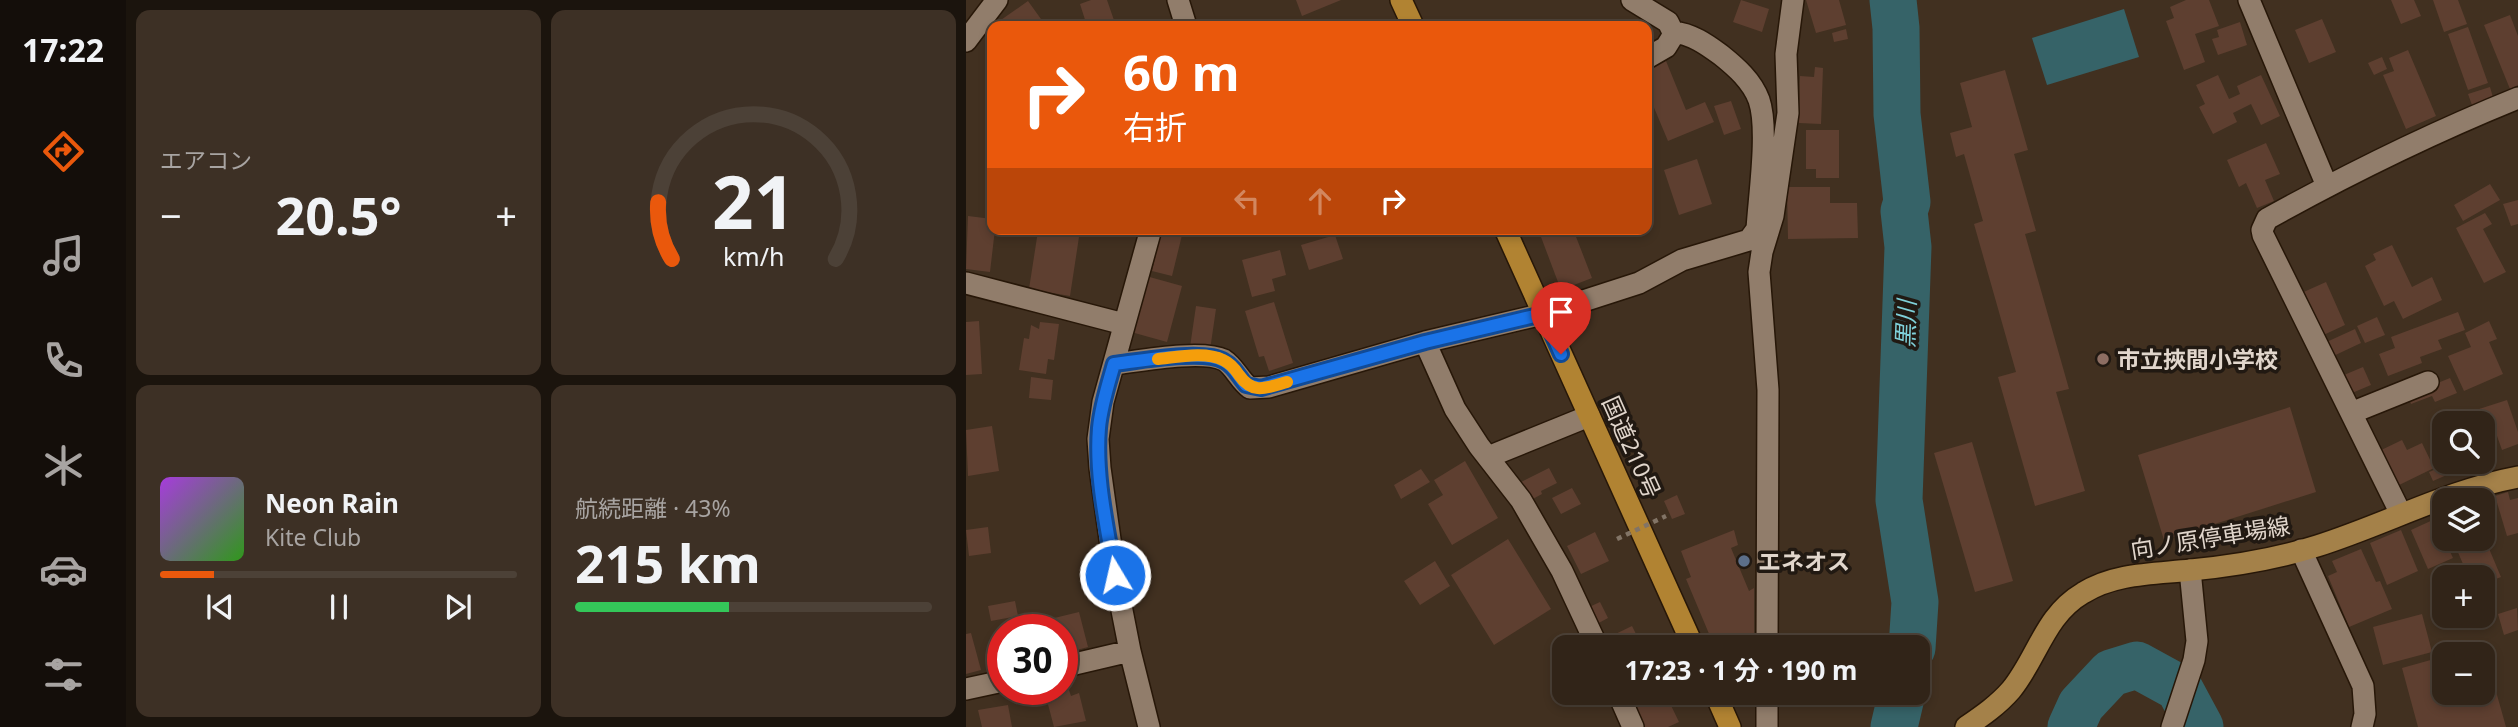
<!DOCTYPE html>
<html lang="ja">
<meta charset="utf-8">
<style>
:root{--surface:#312418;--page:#3d3025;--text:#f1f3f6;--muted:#a8a4a2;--line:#4c4137;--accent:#ea580c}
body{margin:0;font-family:"Noto Sans","Noto Sans JP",sans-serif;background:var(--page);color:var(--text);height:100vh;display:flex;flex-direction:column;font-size:26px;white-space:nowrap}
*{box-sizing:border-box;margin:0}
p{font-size:23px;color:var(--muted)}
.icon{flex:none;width:38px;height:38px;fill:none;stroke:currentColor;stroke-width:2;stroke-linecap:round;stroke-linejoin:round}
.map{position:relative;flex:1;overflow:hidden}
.panel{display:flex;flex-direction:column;gap:10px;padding:10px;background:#1b140d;width:840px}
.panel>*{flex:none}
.top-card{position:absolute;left:21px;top:21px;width:665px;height:214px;border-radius:14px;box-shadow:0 4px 10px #0003,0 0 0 2px var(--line);background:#ea580c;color:#fff;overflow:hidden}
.fabs{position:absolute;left:1466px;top:411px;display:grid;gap:14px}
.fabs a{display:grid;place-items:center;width:63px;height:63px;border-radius:14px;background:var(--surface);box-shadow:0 4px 10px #0003,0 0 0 2px var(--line);font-size:35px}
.speed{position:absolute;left:21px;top:614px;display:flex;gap:14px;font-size:35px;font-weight:700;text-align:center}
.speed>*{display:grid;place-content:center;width:91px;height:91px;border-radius:50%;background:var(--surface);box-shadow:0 4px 10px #0003,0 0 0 2px var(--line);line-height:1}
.speed .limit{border:10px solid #d22;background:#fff;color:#111}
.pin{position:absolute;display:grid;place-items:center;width:60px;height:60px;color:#fff;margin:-72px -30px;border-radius:50% 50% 50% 0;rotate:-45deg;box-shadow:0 0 7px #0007}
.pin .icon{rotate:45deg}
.me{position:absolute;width:77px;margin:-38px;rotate:351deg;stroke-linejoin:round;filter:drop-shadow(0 0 5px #0008)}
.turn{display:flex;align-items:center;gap:24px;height:147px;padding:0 21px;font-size:32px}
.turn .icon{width:91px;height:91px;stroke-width:2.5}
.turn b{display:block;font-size:49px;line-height:60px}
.lanes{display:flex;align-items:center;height:66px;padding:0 21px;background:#0003;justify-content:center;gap:35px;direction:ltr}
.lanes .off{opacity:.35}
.big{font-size:52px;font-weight:700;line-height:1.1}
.panel .card{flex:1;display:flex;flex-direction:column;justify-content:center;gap:10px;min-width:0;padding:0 24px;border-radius:14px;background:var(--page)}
.panel .dial{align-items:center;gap:0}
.dial svg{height:182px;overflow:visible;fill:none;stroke:var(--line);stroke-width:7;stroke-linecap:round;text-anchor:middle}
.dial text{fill:var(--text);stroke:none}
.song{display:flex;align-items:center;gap:21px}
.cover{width:84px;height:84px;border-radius:10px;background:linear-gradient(135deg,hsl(280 70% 55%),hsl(110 70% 35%))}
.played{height:7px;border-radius:4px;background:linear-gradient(90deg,var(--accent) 15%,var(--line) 15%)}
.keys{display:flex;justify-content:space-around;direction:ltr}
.heat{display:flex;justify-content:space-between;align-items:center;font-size:38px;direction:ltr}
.charge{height:10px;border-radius:5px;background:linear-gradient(90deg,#34c759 43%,var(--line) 0)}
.panel .tiles{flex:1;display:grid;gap:10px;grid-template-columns:repeat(2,1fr)}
.trip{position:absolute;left:586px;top:635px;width:378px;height:70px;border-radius:14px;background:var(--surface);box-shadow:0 4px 10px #0003,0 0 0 2px var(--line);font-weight:700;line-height:70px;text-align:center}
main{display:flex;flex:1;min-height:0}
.tab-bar{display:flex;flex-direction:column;width:126px;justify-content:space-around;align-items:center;background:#140e0a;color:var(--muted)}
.tab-bar .icon{width:49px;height:49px}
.tab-bar .active{color:var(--accent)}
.tab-bar b{font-size:32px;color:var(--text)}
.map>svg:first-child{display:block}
.water{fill:#366368}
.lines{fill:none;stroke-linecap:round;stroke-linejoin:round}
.river{stroke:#366368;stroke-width:47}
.building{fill:#5e3f30}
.minor-casing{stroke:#271708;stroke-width:24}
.major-casing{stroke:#271708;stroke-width:24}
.highway-casing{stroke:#271708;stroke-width:24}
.minor{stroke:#917d6b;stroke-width:21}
.major{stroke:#a48149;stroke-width:21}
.highway{stroke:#b18332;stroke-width:21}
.path-bridge{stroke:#827466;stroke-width:4.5;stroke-dasharray:5 5;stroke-linecap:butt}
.route-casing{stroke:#114b97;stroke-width:18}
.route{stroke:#1a73e8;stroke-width:12}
.slow{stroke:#f59e0b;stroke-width:12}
.education-dot{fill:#8d6e63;stroke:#211912;stroke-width:2.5}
.service-dot{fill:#5c6f8a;stroke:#211912;stroke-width:2.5}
.labels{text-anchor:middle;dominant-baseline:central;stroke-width:7;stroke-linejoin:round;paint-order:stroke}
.poi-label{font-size:23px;font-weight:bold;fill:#e1d6cc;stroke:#211912;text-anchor:start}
.street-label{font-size:23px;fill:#e1d6cc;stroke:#211912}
.water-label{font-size:24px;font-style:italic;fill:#7fd0d9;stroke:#211912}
</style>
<main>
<nav class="tab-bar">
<b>17:22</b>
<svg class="icon active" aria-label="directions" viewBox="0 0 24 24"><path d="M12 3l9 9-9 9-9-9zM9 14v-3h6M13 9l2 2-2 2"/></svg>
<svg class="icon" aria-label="music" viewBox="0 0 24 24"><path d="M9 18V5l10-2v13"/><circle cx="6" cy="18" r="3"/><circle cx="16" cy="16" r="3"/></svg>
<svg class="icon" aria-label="phone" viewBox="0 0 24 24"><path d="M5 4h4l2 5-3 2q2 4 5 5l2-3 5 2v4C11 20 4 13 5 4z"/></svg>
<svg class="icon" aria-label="climate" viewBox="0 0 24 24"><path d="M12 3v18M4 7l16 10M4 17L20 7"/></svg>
<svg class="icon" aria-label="car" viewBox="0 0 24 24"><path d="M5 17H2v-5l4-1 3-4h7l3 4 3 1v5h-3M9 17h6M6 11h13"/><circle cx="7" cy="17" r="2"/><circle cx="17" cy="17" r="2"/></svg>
<svg class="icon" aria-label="filters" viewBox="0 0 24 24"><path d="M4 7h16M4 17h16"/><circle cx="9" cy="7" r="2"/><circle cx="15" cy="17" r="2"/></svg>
</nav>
<section class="panel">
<div class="tiles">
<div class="card"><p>エアコン</p>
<div class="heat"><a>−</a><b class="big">20.5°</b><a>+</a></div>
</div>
<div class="card dial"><svg viewBox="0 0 100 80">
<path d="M14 69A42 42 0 1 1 86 69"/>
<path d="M14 69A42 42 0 0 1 8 44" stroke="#ea580c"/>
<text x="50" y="56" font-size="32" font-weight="700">21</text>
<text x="50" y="72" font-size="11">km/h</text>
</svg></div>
<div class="card">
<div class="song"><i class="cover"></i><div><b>Neon Rain</b><p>Kite Club</p></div></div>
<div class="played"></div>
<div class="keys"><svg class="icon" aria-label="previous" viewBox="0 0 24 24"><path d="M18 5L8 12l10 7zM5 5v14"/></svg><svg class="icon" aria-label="pause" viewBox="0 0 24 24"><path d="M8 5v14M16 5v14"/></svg><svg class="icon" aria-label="next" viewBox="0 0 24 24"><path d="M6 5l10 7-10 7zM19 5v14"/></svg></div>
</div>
<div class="card"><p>航続距離 · 43%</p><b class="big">215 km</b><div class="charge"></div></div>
</div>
</section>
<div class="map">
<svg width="1552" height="727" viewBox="0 0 1552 727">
<rect width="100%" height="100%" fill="#413020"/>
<!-- water -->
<path class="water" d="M1158 9 1173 57 1081 85 1066 38Z"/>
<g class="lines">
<!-- river -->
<path class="river" d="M927 0 930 28 931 114 941 202 938 211 942 247 933 500 949 602 946 648
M928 727 936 693
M1105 727 1115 705 1145 673 1171 665 1213 688 1234 727"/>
</g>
<!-- building -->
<path class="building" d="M125 0H141L150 26H121L114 4Z
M330 0H375L336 16Z
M775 0 803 9 796 32 767 22Z
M840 0H873L880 25 850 33Z
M1220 0H1243L1253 26 1229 34 1239 62 1218 70 1200 21 1208 18 1204 7Z
M1425 0H1448L1455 16 1435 24Z
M1467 0H1492L1501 24 1478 32Z
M62 1 80 26H35L32 22Z
M1544 15 1552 36V85L1544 89 1518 25Z
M1356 19 1370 52 1343 63 1329 30Z
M1274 22 1281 45 1252 55 1246 39 1253 37 1251 30Z
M1502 27 1522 83 1502 90 1482 34Z
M880 29 882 39 868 42 866 33Z
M1442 50 1470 116 1440 129 1417 75 1428 71 1423 58Z
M1416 57 1421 69 1408 75 1402 63Z
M700 61 720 110 739 102 748 122 702 141 681 91V69Z
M849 67 857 68 855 124 833 123 834 76 848 77Z
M1039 70 1062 150 1048 154 1070 231 1059 234 1103 389 1090 392 1119 491 1069 506 1032 377 1050 372 1008 224 1017 221 998 154 990 157 984 133 1006 127 994 83Z
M1252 75 1263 99 1274 94 1271 86 1295 75 1314 116 1295 125 1285 104 1267 113 1271 122 1247 134 1233 107 1239 104 1230 85Z
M1524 87 1528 101 1507 108 1502 94Z
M765 101 775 129 758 135 748 106Z
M840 130H873V178H850V169H840Z
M1300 143 1314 174 1299 180 1308 201 1291 208 1280 183 1273 187 1261 160Z
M731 159 746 204 713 215 698 170Z
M1524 184 1534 200 1497 221 1488 205Z
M821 187H864V203H891L892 238 822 239Z
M1552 200V224L1545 226 1537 204Z
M1519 213 1526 224 1517 229 1540 272 1518 283 1490 228Z
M2 216 26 219V229H29L24 272 0 269Z
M196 229 217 231 206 276 186 271Z
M572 229H607L626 278 595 290Z
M72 231 113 237 104 296 63 289Z
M369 235 377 259 343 270 335 245Z
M1426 245 1446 287 1466 277 1476 300 1437 319 1428 301 1418 306 1399 266 1410 260 1407 254Z
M314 250 320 275 306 279 309 291 286 297 276 260Z
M180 276 216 286 201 342 165 332Z
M1360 282 1379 325 1351 338 1331 295Z
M308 302 327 363 303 371 298 356 293 357 279 311Z
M230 306 250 309 244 350 224 347Z
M1492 312 1499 330 1472 340 1476 349 1454 357 1456 363 1422 376 1413 354 1429 348 1425 337Z
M1411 317 1419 335 1399 343 1391 326Z
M13 321 16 374 0 375V322Z
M1523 321 1531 339 1523 342 1537 374 1498 391 1482 356 1505 347 1499 333Z
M74 322 93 324 88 360 82 359 80 374 53 370 58 338 63 339 65 325 73 329Z
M1389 329 1395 343 1361 359 1354 345Z
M1397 367 1405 385 1386 393 1378 375Z
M65 377 87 380 85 400 63 398Z
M1484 378 1491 393 1469 402 1466 396 1445 404 1442 395Z
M1541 400 1552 432V444L1536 450 1531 436 1524 438 1520 425 1514 424 1510 410Z
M1324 407 1350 492 1198 540 1172 455Z
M26 426 33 471 2 476 0 430Z
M1436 440 1441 450 1456 443 1468 468 1429 487 1407 454Z
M1006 442 1047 581 1009 592 968 453Z
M499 461 532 518 486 545 462 504 477 495 468 480Z
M1480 465 1483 474 1467 481 1463 472Z
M583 468 591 483 575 491 576 494 563 501 553 483Z
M455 469 464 482 435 499 428 485Z
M606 488 615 504 595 514 586 498Z
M1542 492 1544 500 1552 498V533L1541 536 1529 496Z
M711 495 719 514 706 519 698 501Z
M1469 519 1487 558 1462 569 1445 530Z
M22 527 25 553 3 556 0 530Z
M768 530 772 545 765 548 783 591 788 588V638L769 648H749L720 579 725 577 715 551Z
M1435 530 1452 571 1421 585 1404 543Z
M629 532 643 561 615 574 601 546Z
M542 539 585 609 528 645 485 575Z
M1519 539 1535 577 1517 584V578H1503L1491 550Z
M1395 549 1410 582 1414 581 1426 609 1383 627 1362 576 1371 572 1366 561Z
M469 561 484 586 454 605 438 581Z
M49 601 52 616 25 621 22 606Z
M634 602 642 618 629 625 621 608Z
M1551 608 1552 630 1538 635 1532 614Z
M113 612 122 647 96 654V630H74L72 622Z
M1456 614 1466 652 1417 665 1407 627Z
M666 626 677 648H638L635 641Z
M5 633 15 670 0 674V634Z
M1517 645 1540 727H1452L1436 668 1479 656V693H1517V654H1485Z
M102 687 105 696 113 693 120 721 88 727 79 693Z
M660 693H699L713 722 702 727H677Z
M42 705 46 727H16L12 710Z"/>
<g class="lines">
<!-- minor casing -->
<g class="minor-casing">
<path id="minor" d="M212 0 220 26
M666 0 702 22 708 34 700 47 681 58
M1283 0 1361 186
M0 41 31 0
M0 283 158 324
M459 342 489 409 513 446 555 500 596 571 632 648
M148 364C173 361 236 349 258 360 269 367 273 380 284 388L303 387 459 342 577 314 673 283 716 260 783 240 791 229C793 196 803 129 793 100 786 81 770 67 755 55 740 44 726 34 707 32
M1385 413 1462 382
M522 457 623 416
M1435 514 1297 235 1296 230 1301 219C1384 173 1463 134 1552 98
M1335 550 1397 686 1399 714 1396 727
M801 648 802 390 793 272 796 252 807 216 822 113 820 54 827 0
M96 667 164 651
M0 689 37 681
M652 693 667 727
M801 693V727
M183 727 164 651 149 575 134 468 132 439 137 402 185 229
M1206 727 1228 660 1231 641 1224 570"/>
</g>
<!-- major casing -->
<g class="major-casing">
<path id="major" d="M1000 727C1016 716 1032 705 1045 690 1072 657 1078 616 1117 593 1149 573 1188 574 1225 570 1267 566 1310 559 1351 546 1418 525 1482 490 1552 477"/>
</g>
<!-- highway casing -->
<g class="highway-casing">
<path id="highway" d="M435 0 447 26
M539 229 728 648
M749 693 764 727"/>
</g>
<!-- minor -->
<use href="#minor" class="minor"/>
<!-- major -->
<use href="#major" class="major"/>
<!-- highway -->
<use href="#highway" class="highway"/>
<!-- path-bridge -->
<path class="path-bridge" d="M651 539 700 516"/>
</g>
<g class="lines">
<!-- route casing -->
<g class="route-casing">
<path id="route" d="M149 575C141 527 129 476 133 428 135 406 142 385 148 364 173 361 238 349 258 361 268 366 273 377 280 385L295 388 459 342 577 314 595 354"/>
</g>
<!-- route -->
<use href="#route" class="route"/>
<!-- slow -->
<path class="slow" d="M192 359C211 357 240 351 257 360 264 363 269 369 273 375 287 395 300 388 321 382"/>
</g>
<!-- markers -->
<circle class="education-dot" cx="1137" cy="359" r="7"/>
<circle class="service-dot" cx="778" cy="561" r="7"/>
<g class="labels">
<!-- poi labels -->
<g class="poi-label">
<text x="1151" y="359">市立挾間小学校</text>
<text x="792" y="561">エネオス</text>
</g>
<!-- street labels -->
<g class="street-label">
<text transform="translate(666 447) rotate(66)">国道210号</text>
<text transform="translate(1244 537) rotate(-9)">向ノ原停車場線</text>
</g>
<!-- water labels -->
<g class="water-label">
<text transform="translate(939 324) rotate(-88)">黒川</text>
</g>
</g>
</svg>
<div class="fabs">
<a><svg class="icon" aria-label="search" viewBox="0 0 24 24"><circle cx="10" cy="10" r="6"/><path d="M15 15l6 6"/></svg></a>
<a><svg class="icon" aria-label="layers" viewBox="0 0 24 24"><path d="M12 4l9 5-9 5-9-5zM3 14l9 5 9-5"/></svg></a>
<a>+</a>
<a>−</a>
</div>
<div class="speed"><div class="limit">30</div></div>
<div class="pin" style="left:595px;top:354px;background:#d93025"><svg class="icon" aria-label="arrive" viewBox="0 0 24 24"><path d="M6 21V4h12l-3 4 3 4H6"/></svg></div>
<svg class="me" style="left:149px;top:575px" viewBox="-20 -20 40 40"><circle r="17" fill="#1a73e8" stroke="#fff" stroke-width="3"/><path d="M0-11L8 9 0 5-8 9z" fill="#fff"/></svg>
<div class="trip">17:23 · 1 分 · 190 m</div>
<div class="top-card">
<div class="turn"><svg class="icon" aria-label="right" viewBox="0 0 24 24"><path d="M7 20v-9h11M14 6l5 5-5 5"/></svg><div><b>60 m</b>右折</div></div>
<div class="lanes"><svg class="icon off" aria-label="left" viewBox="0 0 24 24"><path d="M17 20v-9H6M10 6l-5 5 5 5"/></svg><svg class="icon off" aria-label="ahead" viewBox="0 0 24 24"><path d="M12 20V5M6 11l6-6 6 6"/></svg><svg class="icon" aria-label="right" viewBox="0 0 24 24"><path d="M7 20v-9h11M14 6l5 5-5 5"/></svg></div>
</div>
</div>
</main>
